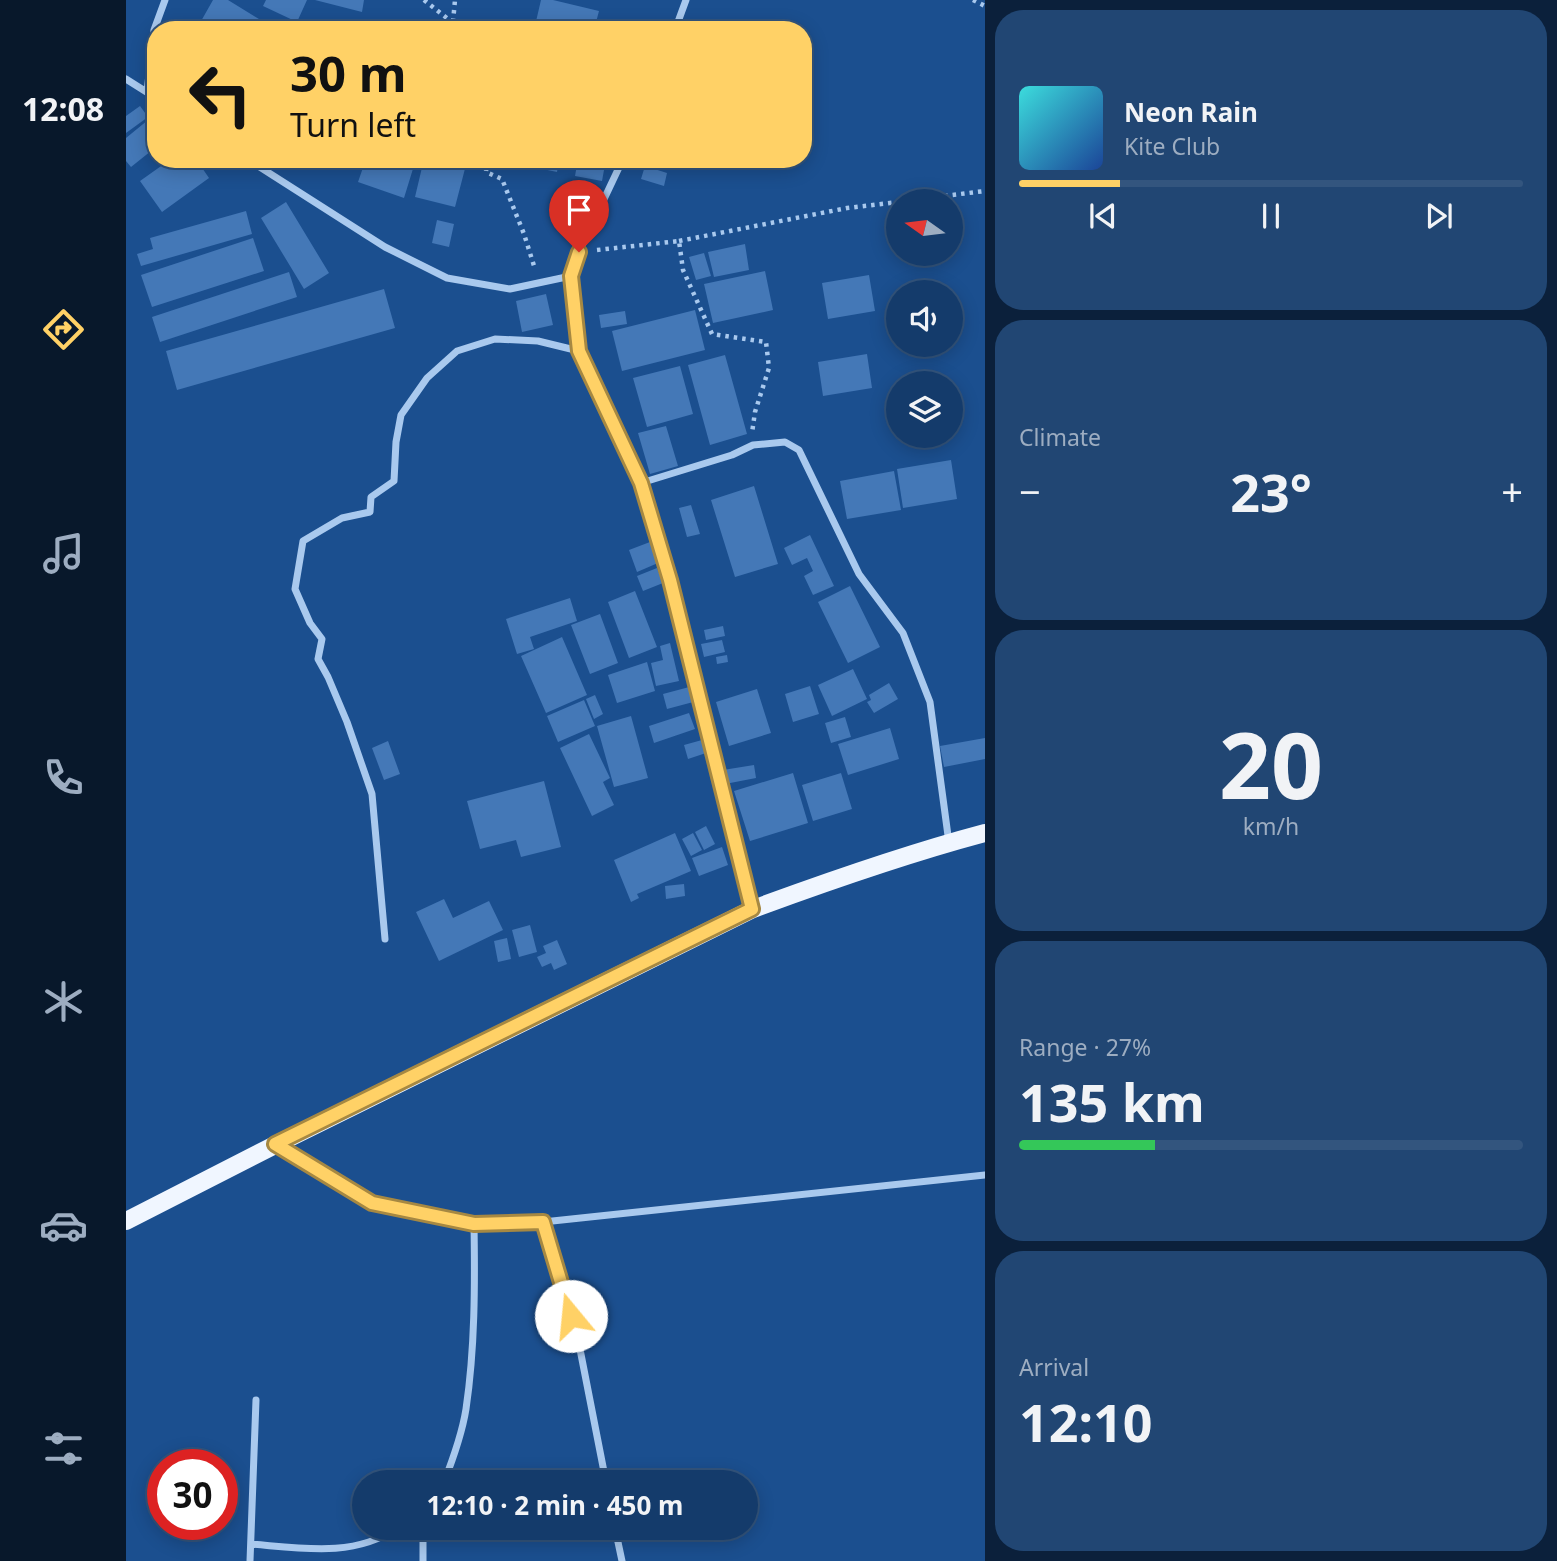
<!DOCTYPE html>
<meta charset="utf-8">
<style>
:root{--surface:#143b6b;--page:#214673;--text:#f1f3f6;--muted:#9dadc1;--line:#33557e;--accent:#ffd166}
body{margin:0;font-family:"Noto Sans",sans-serif;background:var(--page);color:var(--text);height:100vh;display:flex;flex-direction:column;font-size:26px;white-space:nowrap}
*{box-sizing:border-box;margin:0}
p{font-size:23px;color:var(--muted)}
.icon{flex:none;width:38px;height:38px;fill:none;stroke:currentColor;stroke-width:2;stroke-linecap:round;stroke-linejoin:round}
.map{position:relative;flex:1;overflow:hidden}
.details{display:flex;flex-direction:column;gap:10px;padding:10px;background:#0b203b;width:572px}
.details>*{flex:none}
.banner{position:absolute;left:21px;top:21px;width:665px;height:147px;border-radius:28px;box-shadow:0 4px 18px #0003,0 0 0 2px var(--line);background:#ffd166;color:#111;overflow:hidden}
.needle{width:46px;rotate:284deg}
.tools{position:absolute;left:760px;top:189px;display:grid;gap:14px}
.tools a{display:grid;place-items:center;width:77px;height:77px;border-radius:50%;background:var(--surface);box-shadow:0 4px 18px #0003,0 0 0 2px var(--line);font-size:35px}
.speed{position:absolute;left:21px;top:1449px;display:flex;gap:14px;font-size:35px;font-weight:700;text-align:center}
.speed>*{display:grid;place-content:center;width:91px;height:91px;border-radius:50%;background:var(--surface);box-shadow:0 4px 18px #0003,0 0 0 2px var(--line);line-height:1}
.speed .limit{border:10px solid #d22;background:#fff;color:#111}
.pin{position:absolute;display:grid;place-items:center;width:60px;height:60px;color:#fff;margin:-72px -30px;border-radius:50% 50% 50% 0;rotate:-45deg;box-shadow:0 0 7px #0007}
.pin .icon{rotate:45deg}
.me{position:absolute;width:77px;margin:-38px;rotate:343deg;stroke-linejoin:round;filter:drop-shadow(0 0 5px #0008)}
.turn{display:flex;align-items:center;gap:24px;height:147px;padding:0 28px;font-size:32px}
.turn .icon{width:91px;height:91px;stroke-width:2.5}
.turn b{display:block;font-size:49px;line-height:60px}
.big{font-size:52px;font-weight:700;line-height:1.1}
.details .tile{flex:1;display:flex;flex-direction:column;justify-content:center;gap:10px;min-width:0;padding:0 24px;border-radius:28px;background:var(--page)}
.details .dial{align-items:center;gap:0}
.dial b{font-size:91px;line-height:1}
.song{display:flex;align-items:center;gap:21px}
.cover{width:84px;height:84px;border-radius:10px;background:linear-gradient(135deg,hsl(180 70% 55%),hsl(220 70% 35%))}
.played{height:7px;border-radius:4px;background:linear-gradient(90deg,var(--accent) 20%,var(--line) 20%)}
.keys{display:flex;justify-content:space-around;direction:ltr}
.heat{display:flex;justify-content:space-between;align-items:center;font-size:38px;direction:ltr}
.charge{height:10px;border-radius:5px;background:linear-gradient(90deg,#34c759 27%,var(--line) 0)}
.trip{position:absolute;left:226px;top:1470px;width:406px;height:70px;border-radius:35px;background:var(--surface);box-shadow:0 4px 18px #0003,0 0 0 2px var(--line);font-weight:700;line-height:70px;text-align:center}
main{display:flex;flex:1;min-height:0}
.dock{display:flex;flex-direction:column;width:126px;justify-content:space-around;align-items:center;background:#08182b;color:var(--muted)}
.dock .icon{width:49px;height:49px}
.dock .selected{color:var(--accent)}
.dock b{font-size:32px;color:var(--text)}
.map>svg:first-child{display:block}
.building{fill:#4478b7}
.lines{fill:none;stroke-linecap:round;stroke-linejoin:round}
.path{stroke:#a9c9ee;stroke-width:4.5;stroke-dasharray:3.5 5;stroke-linecap:butt}
.minor{stroke:#a9c9ee;stroke-width:7}
.primary{stroke:#f0f6ff;stroke-width:18}
.route-casing{stroke:#a68842;stroke-width:18}
.route{stroke:#ffd166;stroke-width:12}
</style>
<main>
<nav class="dock">
<b>12:08</b>
<svg class="icon selected" aria-label="directions" viewBox="0 0 24 24"><path d="M12 3l9 9-9 9-9-9zM9 14v-3h6M13 9l2 2-2 2"/></svg>
<svg class="icon" aria-label="music" viewBox="0 0 24 24"><path d="M9 18V5l10-2v13"/><circle cx="6" cy="18" r="3"/><circle cx="16" cy="16" r="3"/></svg>
<svg class="icon" aria-label="phone" viewBox="0 0 24 24"><path d="M5 4h4l2 5-3 2q2 4 5 5l2-3 5 2v4C11 20 4 13 5 4z"/></svg>
<svg class="icon" aria-label="climate" viewBox="0 0 24 24"><path d="M12 3v18M4 7l16 10M4 17L20 7"/></svg>
<svg class="icon" aria-label="car" viewBox="0 0 24 24"><path d="M5 17H2v-5l4-1 3-4h7l3 4 3 1v5h-3M9 17h6M6 11h13"/><circle cx="7" cy="17" r="2"/><circle cx="17" cy="17" r="2"/></svg>
<svg class="icon" aria-label="filters" viewBox="0 0 24 24"><path d="M4 7h16M4 17h16"/><circle cx="9" cy="7" r="2"/><circle cx="15" cy="17" r="2"/></svg>
</nav>
<div class="map">
<svg width="859" height="1561" viewBox="0 0 859 1561">
<rect width="100%" height="100%" fill="#1b4f8f"/>
<!-- building -->
<path class="building" d="M87 0H102L151 30H70Z
M140 0H181L171 22 137 6Z
M189 0H238L236 12Z
M415 0H427L473 11 468 30H408Z
M14 106 22 117 0 133V116Z
M22 120 30 130V147L5 167 0 161V138Z
M45 159H70L83 178 36 212 14 181Z
M195 159H231L227 170Z
M240 159H290L278 198 232 182Z
M298 159H331L341 161 329 207 289 197Z
M384 159H433L431 172 383 162Z
M452 159H480L476 181 449 176Z
M522 159H546L544 169 521 163Z
M519 166 541 173 538 186 515 179Z
M160 202 203 273 178 289 135 218Z
M120 211 126 234 15 266 11 254 27 249 24 238Z
M311 220 328 224 323 247 306 243Z
M127 238 138 271 26 307 15 275Z
M619 244 623 270 588 277 582 252Z
M578 253 585 276 570 280 563 257Z
M639 271 647 310 587 323 578 284Z
M163 272 171 297 34 342 26 317Z
M743 275 749 311 702 319 696 283Z
M258 289 269 328 51 390 40 351Z
M420 294 427 325 396 332 390 301Z
M569 310 579 350 496 371 486 331Z
M499 311 501 324 475 328 473 315Z
M741 354 746 388 697 396 692 362Z
M599 355 621 434 584 445 562 365Z
M554 366 567 414 521 427 507 378Z
M540 426 552 466 524 474 512 433Z
M825 460 831 499 777 508 771 469Z
M768 471 775 510 721 519 714 481Z
M628 486 652 564 609 577 585 500Z
M565 505 574 534 561 537 553 508Z
M684 535 708 586 687 595 678 576 687 571 681 558 666 565 658 548Z
M524 542 532 563 511 572 503 550Z
M531 568 537 583 517 591 511 576Z
M724 586 754 647 722 663 692 602Z
M509 591 531 647 503 658 482 602Z
M444 598 451 621 404 637 408 649 391 654 380 619Z
M474 614 492 663 464 674 445 625Z
M597 626 599 636 580 640 578 630Z
M436 637 461 695 420 713 395 656Z
M596 640 599 652 578 657 575 644Z
M544 643 553 681 530 686 525 663 537 660 534 646Z
M601 655 602 662 591 664 590 657Z
M521 662 529 691 491 703 482 675Z
M727 669 741 699 706 716 692 685Z
M763 683 772 699 748 713 741 702 745 700 743 695Z
M567 686 571 701 541 709 537 694Z
M684 686 693 714 667 722 659 694Z
M631 689 645 733 603 746 590 702Z
M469 695 477 714 468 719 460 699Z
M458 700 469 726 432 742 421 716Z
M563 713 569 729 528 743 523 726Z
M505 716 522 778 488 787 471 726Z
M719 717 725 737 705 743 699 723Z
M764 728 773 759 722 775 712 744Z
M463 734 484 778 477 782 488 805 466 816 434 748Z
M859 738V759L818 767 814 746Z
M576 740 580 753 562 759 558 745Z
M262 741 274 774 258 780 246 748Z
M628 765 630 778 599 784 597 770Z
M667 773 682 823 624 841 608 791Z
M715 773 726 809 687 821 676 785Z
M418 781 435 847 395 857 390 840 354 849 341 801Z
M580 826 589 844 578 850 569 832Z
M549 833 565 871 511 894 513 898 505 902 488 860Z
M567 833 576 850 565 856 556 839Z
M596 847 602 865 573 876 566 858Z
M558 884 559 896 540 899 539 886Z
M318 899 327 918 363 901 377 930 313 961 290 912Z
M404 925 411 952 393 957 386 930Z
M381 938 385 959 372 962 368 941Z
M431 940 441 964 428 970 425 963 416 967 411 957 420 953 417 946Z"/>
<g class="lines">
<!-- path -->
<path class="path" d="M298 0 327 23 325 30
M847 0 859 6
M327 22 329 0
M361 159 360 172 376 179 398 234 409 269
M776 201 859 191
M553 241 721 208 772 202
M471 250 553 241 557 270 586 334 640 342 643 368 629 412 626 433"/>
<!-- minor -->
<path class="minor" d="M549 30 560 0
M0 79 30 98
M21 92 28 30 39 0
M121 159 259 247 321 278 384 289 445 276
M497 159 453 252 445 276 453 351 515 483 544 580 626 908
M515 483 606 455 627 445 659 442 673 450 733 574 777 633 804 702 823 843
M259 939 246 794 221 722 202 677 192 659 196 639 184 623 169 589 177 541 216 518 244 512 245 497 268 481 270 442 275 415 301 378 331 351 369 339 412 341 453 351
M152 1147 246 1203 348 1224 417 1222 859 1175
M417 1222 452 1339 480 1482
M318 1482C327 1459 336 1434 340 1409 349 1348 349 1285 348 1224
M489 1528 496 1561
M125 1544C174 1548 228 1558 271 1528
M124 1561 130 1400
M297 1561V1541L302 1528"/>
<!-- primary -->
<path class="primary" d="M0 1221 149 1145 627 909C703 881 780 854 859 833"/>
</g>
<g class="lines">
<!-- route casing -->
<g class="route-casing">
<path id="route" d="M445 1316 417 1222 348 1224 246 1203 149 1144 626 909 544 580 515 483 453 351 445 276 453 252"/>
</g>
<!-- route -->
<use href="#route" class="route"/>
</g>
</svg>
<div class="tools">
<a><svg class="needle" viewBox="-14 -14 28 28"><path d="M0-13l5 13h-10z" fill="#e53935"/><path d="M0 13l5-13h-10z" fill="#9dadc1"/></svg></a>
<a><svg class="icon" aria-label="sound" viewBox="0 0 24 24"><path d="M4 9h4l5-4v14l-5-4H4zM17 9q2 3 0 6"/></svg></a>
<a><svg class="icon" aria-label="layers" viewBox="0 0 24 24"><path d="M12 4l9 5-9 5-9-5zM3 14l9 5 9-5"/></svg></a>
</div>
<div class="speed"><div class="limit">30</div></div>
<div class="pin" style="left:453px;top:252px;background:#d93025"><svg class="icon" aria-label="arrive" viewBox="0 0 24 24"><path d="M6 21V4h12l-3 4 3 4H6"/></svg></div>
<svg class="me" style="left:445px;top:1316px" viewBox="-20 -20 40 40"><circle r="19" fill="#fff"/><path d="M0-13L10 11 0 6-10 11z" fill="#ffd166"/></svg>
<div class="trip">12:10 · 2 min · 450 m</div>
<div class="banner">
<div class="turn"><svg class="icon" aria-label="left" viewBox="0 0 24 24"><path d="M17 20v-9H6M10 6l-5 5 5 5"/></svg><div><b>30 m</b>Turn left</div></div>
</div>
</div>
<section class="details">
<div class="tile">
<div class="song"><i class="cover"></i><div><b>Neon Rain</b><p>Kite Club</p></div></div>
<div class="played"></div>
<div class="keys"><svg class="icon" aria-label="previous" viewBox="0 0 24 24"><path d="M18 5L8 12l10 7zM5 5v14"/></svg><svg class="icon" aria-label="pause" viewBox="0 0 24 24"><path d="M8 5v14M16 5v14"/></svg><svg class="icon" aria-label="next" viewBox="0 0 24 24"><path d="M6 5l10 7-10 7zM19 5v14"/></svg></div>
</div>
<div class="tile"><p>Climate</p>
<div class="heat"><a>−</a><b class="big">23°</b><a>+</a></div>
</div>
<div class="tile dial"><b>20</b><p>km/h</p></div>
<div class="tile"><p>Range · 27%</p><b class="big">135 km</b><div class="charge"></div></div>
<div class="tile"><p>Arrival</p><b class="big">12:10</b></div>
</section>
</main>
